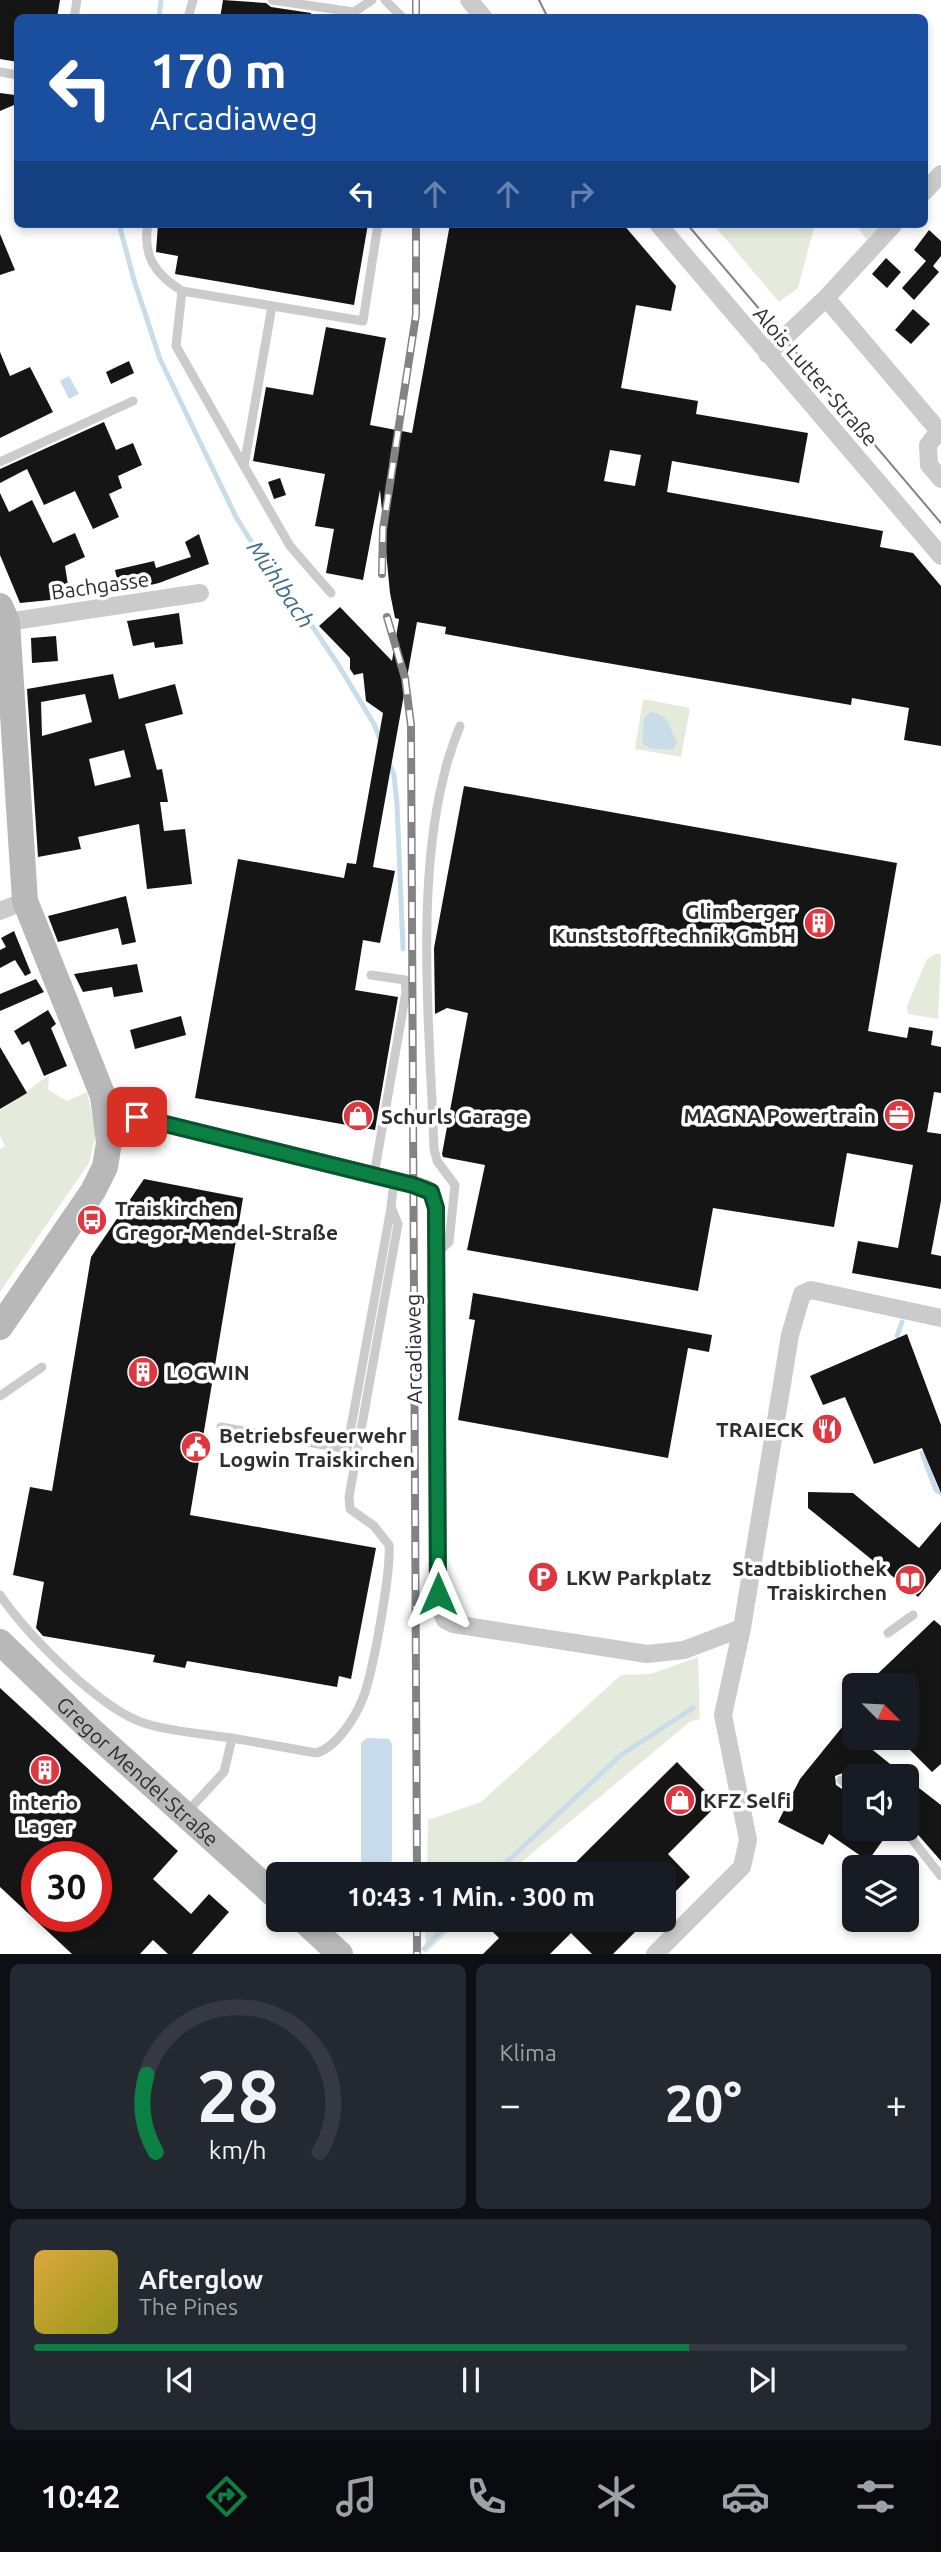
<!DOCTYPE html>
<html lang="de">
<meta charset="utf-8">
<style>
:root{--surface:#171b24;--page:#242831;--text:#f1f3f6;--muted:#9ea1a6;--line:#363941;--accent:#0b8043}
body{margin:0;font-family:Ubuntu,sans-serif;background:var(--page);color:var(--text);height:100vh;display:flex;flex-direction:column;font-size:26px;white-space:nowrap}
*{box-sizing:border-box;margin:0}
p{font-size:23px;color:var(--muted)}
.icon{flex:none;width:38px;height:38px;fill:none;stroke:currentColor;stroke-width:2;stroke-linecap:round;stroke-linejoin:round}
.map{position:relative;height:1954px;overflow:hidden}
.panel{display:flex;flex-direction:column;gap:10px;padding:10px;background:#0d0f14;flex:1}
.panel>*{flex:none}
.guide{position:absolute;left:14px;top:14px;width:914px;height:214px;border-radius:10px;box-shadow:0 4px 10px #0003;background:#1a4fa0;color:#fff;overflow:hidden}
.needle{width:46px;rotate:114deg}
.tools{position:absolute;left:842px;top:1673px;display:grid;gap:14px}
.tools a{display:grid;place-items:center;width:77px;height:77px;border-radius:10px;background:var(--surface);box-shadow:0 4px 10px #0003;font-size:35px}
.speed{position:absolute;left:21px;top:1841px;display:flex;gap:14px;font-size:35px;font-weight:700;text-align:center}
.speed>*{display:grid;place-content:center;width:91px;height:91px;border-radius:50%;background:var(--surface);box-shadow:0 4px 10px #0003;line-height:1}
.speed .limit{border:10px solid #d22;background:#fff;color:#111}
.pin{position:absolute;display:grid;place-items:center;width:60px;height:60px;color:#fff;margin:-30px;border-radius:14px;box-shadow:0 4px 10px #0006}
.me{position:absolute;width:77px;margin:-38px;rotate:0deg;stroke-linejoin:round;filter:drop-shadow(0 0 5px #0008)}
.turn{display:flex;align-items:center;gap:24px;height:147px;padding:0 21px;font-size:32px}
.turn .icon{width:91px;height:91px;stroke-width:2.5}
.turn b{display:block;font-size:49px;line-height:60px}
.lanes{display:flex;align-items:center;height:66px;padding:0 21px;background:#0003;justify-content:center;gap:35px;direction:ltr}
.lanes .off{opacity:.35}
.big{font-size:52px;font-weight:600;line-height:1.1}
.panel .card{flex:1;display:flex;flex-direction:column;justify-content:center;gap:10px;min-width:0;padding:0 24px;border-radius:10px;background:var(--page)}
.panel .dial{align-items:center;gap:0}
.dial svg{height:182px;overflow:visible;fill:none;stroke:var(--line);stroke-width:7;stroke-linecap:round;text-anchor:middle}
.dial text{fill:var(--text);stroke:none}
.song{display:flex;align-items:center;gap:21px}
.cover{width:84px;height:84px;border-radius:10px;background:linear-gradient(135deg,hsl(40 70% 55%),hsl(60 70% 35%))}
.played{height:7px;border-radius:4px;background:linear-gradient(90deg,var(--accent) 75%,var(--line) 75%)}
.keys{display:flex;justify-content:space-around;direction:ltr}
.heat{display:flex;justify-content:space-between;align-items:center;font-size:38px;direction:ltr}
.panel .tiles{flex:1;display:grid;gap:10px;grid-template-columns:1fr 1fr}
.card:last-child{grid-column:span 2}
.trip{position:absolute;left:266px;top:1862px;width:410px;height:70px;border-radius:10px;background:var(--surface);box-shadow:0 4px 10px #0003;font-weight:600;line-height:70px;text-align:center}
.tab-bar{display:flex;height:112px;justify-content:space-around;align-items:center;background:#090b0e;color:var(--muted)}
.tab-bar .icon{width:49px;height:49px}
.tab-bar .on{color:var(--accent)}
.tab-bar b{font-size:32px;color:var(--text)}
.map>svg:first-child{display:block}
.green{fill:#e4ebdc}
.water{fill:#c9dcea}
.lines{fill:none;stroke-linecap:round;stroke-linejoin:round}
.stream{stroke:#c9dcea;stroke-width:5}
.building{fill:#151515;fill-rule:evenodd}
.lane{stroke:#cbcbcb;stroke-width:9}
.street{stroke:#cbcbcb;stroke-width:18}
.secondary{stroke:#b8b8b8;stroke-width:26}
.tram{stroke:#838383;stroke-width:2}
.rail-casing{stroke:#838383;stroke-width:8}
.rail{stroke:#fff;stroke-width:5;stroke-dasharray:16;stroke-linecap:butt}
.route-casing{stroke:#07532c;stroke-width:18}
.route{stroke:#0b8043;stroke-width:12}
.labels{text-anchor:middle;dominant-baseline:central;stroke-width:7;stroke-linejoin:round;paint-order:stroke}
.street-label{font-size:21px;fill:#2e2e2e;stroke:#fff}
.poi-label{font-size:21px;font-weight:bold;fill:#2e2e2e;stroke:#fff;text-anchor:start}
.water-label{font-size:23px;font-style:italic;fill:#3f6d8c;stroke:#fff}
</style>
<div class="map">
<svg width="941" height="1954" viewBox="0 0 941 1954">
<rect width="100%" height="100%" fill="#fff"/>
<!-- green -->
<path class="green" d="M713 224H815L798 288 779 302Z
M855 224H880L881 225 867 240Z
M643 699 690 708 681 757 635 749Z
M936 954H941L938 1019 908 1014 907 1006 927 959Z
M49 1075 48 1090 67 1101 87 1092 96 1134 89 1163 0 1292V1149L5 1146 0 1136V1111Z
M698 1657 700 1719 691 1721 507 1874H427L428 1820 481 1802 621 1675 651 1674Z
M426 1920H460L425 1954Z"/>
<!-- water -->
<path class="water" d="M69 376 79 394 69 399 60 381Z
M650 712C671 715 668 727 677 742L673 750 649 748 642 743 644 718Z
M367 1738 389 1739 392 1744V1860L387 1868 367 1869 361 1863V1743Z"/>
<g class="lines">
<!-- stream -->
<path class="stream" d="M159 18 161 0
M119 224 134 280 160 359 236 517 272 575 300 608 339 666 374 724 381 742
M388 761 394 775 397 804 403 949
M897 1336 902 1322
M922 1453 936 1490 941 1493
M494 1874 621 1755 693 1708
M424 1949 451 1920"/>
</g>
<!-- building -->
<path class="building" d="M0 0H60L57 18H18V62L0 59Z
M223 0 266 3 271 7 311 13V18H220Z
M0 93 15 95 14 105 0 111Z
M158 224H368L354 305 175 274 178 256 156 252Z
M450 224H623L676 286 671 311 636 305 621 388 698 401 696 414 808 433 799 483 672 461 667 492 883 531 880 547 913 553 941 586V746L904 740 909 708 852 698 851 705 572 657 445 634 446 627 417 622 373 867 395 871 380 943 363 940 355 990 398 997 375 1130 195 1098 238 859 344 878 347 863 356 864 383 713 366 701 363 673 354 675 350 669V658L319 626 340 607 392 661 399 619 395 618 390 593 380 490 363 580 326 573 334 529 315 526 325 474 253 461 266 387 313 395 326 327 386 338 370 425 412 433ZM610 450 641 455 635 486 604 481Z
M929 230 941 241V256L933 266 939 272 914 300 902 288 926 261 914 250Z
M0 234 15 270 0 275Z
M886 258 901 272 887 288 872 274Z
M913 309 930 324 911 344 895 330Z
M0 352 10 376 30 367 53 412 0 438Z
M129 361 134 373 111 384 106 372Z
M104 422 116 450 133 443 142 465 118 476 122 488 109 494 119 517 93 529 75 491 44 505 27 469 0 483V469Z
M280 478 286 495 274 499 268 482Z
M0 493 9 512 32 500 53 543 75 533 85 557 65 566 70 598 20 603 0 555Z
M199 534 209 564 159 583 120 592 115 570 154 561 156 568 191 557 185 542Z
M179 613 183 644 155 648 154 642 133 646 127 621Z
M56 636 58 661 32 663 31 638Z
M113 674 119 699 175 684 183 714 145 724 157 770 162 769 168 802H160L164 831 185 829 192 884 147 889 139 824 78 837 81 849 38 857 27 689ZM85 694 92 722 42 736 41 702ZM124 750 131 777 95 786 89 759Z
M464 786 897 863 868 1031 907 1038 909 1027 933 1031 931 1045 941 1047V1093L934 1092 927 1132 941 1134V1201L931 1254 941 1256V1289L852 1273 858 1241 898 1248 913 1165 847 1153 834 1227 713 1208 698 1291 467 1250 485 1165 443 1157 442 1154 468 1013 447 1008 435 1014 434 948Z
M126 896 136 942 122 945 118 928 58 942 48 916Z
M14 931 31 973 25 976 15 960 0 968V950L6 947 1 938Z
M137 964 143 992 114 997 112 987 83 992 74 974Z
M36 979 44 992 0 1011V994Z
M48 1010 56 1024 51 1028 67 1066 44 1076 29 1041 22 1045 14 1031Z
M181 1016 186 1035 135 1049 130 1030Z
M0 1047 27 1093 0 1109Z
M144 1179 243 1198 190 1515 376 1548 351 1679 339 1676 337 1687 187 1661 185 1668 153 1662 155 1655 43 1636 36 1628 44 1582 13 1575 30 1487 52 1491 91 1257Z
M473 1293 712 1335 709 1352 688 1348 668 1458 458 1420 475 1320 469 1319Z
M907 1334 941 1425V1493L922 1448 874 1464 845 1397 823 1405 810 1376Z
M808 1492 853 1493 919 1548 941 1522V1569L918 1597 808 1508Z
M934 1620 941 1626V1764L932 1772 906 1746V1685H866Z
M0 1688 178 1851 153 1879 191 1914 209 1894 229 1912 192 1954H168L153 1940 140 1954H72L0 1887ZM37 1857H96V1916H37Z
M843 1726 905 1776H854V1781L843 1773 835 1776 836 1785 854 1797V1829H867L883 1840 868 1861 829 1834 823 1845 778 1822 800 1779Z
M677 1762 718 1804 668 1854 690 1877 663 1904V1874H564Z
M906 1778 941 1805V1861L906 1821Z
M481 1920H647L613 1954H592L571 1933 550 1954H483L499 1938Z"/>
<g class="lines">
<!-- lane -->
<path class="lane" d="M272 0 354 12 372 0
M385 0 403 18
M74 18 77 0
M188 18 193 0
M0 72 18 75
M148 224C142 256 156 275 182 291L363 321 378 224
M182 291 176 346 244 466 272 306
M0 462 133 401
M244 466 290 546 331 593
M371 975 405 980 406 992 374 1175
M436 1254 449 1242 455 1185 437 1161 434 1149C430 1022 410 845 460 726
M0 1396 42 1367
M221 1427 347 1449 391 1208
M0 1595C27 1634 101 1711 147 1724 174 1732 205 1734 232 1738
M888 1633 913 1615
M841 1780 854 1790
M186 1813 224 1772 232 1738 316 1753C336 1748 355 1718 363 1698 373 1672 391 1573 389 1545L374 1526 350 1509 349 1497 398 1224 391 1207 394 1180
M904 1829 941 1876"/>
<!-- street -->
<path class="street" d="M469 0 484 18
M924 192 941 174
M658 224 941 556
M826 298 939 431 928 445 929 465 941 479
M767 354 826 298 894 224
M7 622 200 593
M0 911 25 901
M106 1120 137 1117 425 1188 431 1192 436 1208 438 1603 445 1620 453 1624 647 1654 684 1650 742 1628
M655 1954 742 1867 748 1840 723 1715 742 1628 790 1335 802 1294 811 1290 941 1318"/>
<!-- secondary -->
<g class="secondary">
<path d="M0 606 7 622 25 901 103 1096 109 1142 105 1167 93 1191 0 1327"/>
<path id="s1" d="M0 1642 92 1731 278 1898"/>
<path d="M303 1920 340 1954"/>
</g>
<!-- tram -->
<path class="tram" d="M539 0 548 18
M687 224 941 523"/>
<!-- rail casing -->
<g class="rail-casing">
<path id="rail" d="M416 0V18
M382 574 383 529 416 315V224
M387 617 405 678 411 725 417 1874
M417 1920V1954"/>
</g>
<!-- rail -->
<use href="#rail" class="rail"/>
</g>
<g class="lines">
<!-- route casing -->
<g class="route-casing">
<path id="route" d="M137 1117 413 1185 431 1192 436 1208 438 1594"/>
</g>
<!-- route -->
<use href="#route" class="route"/>
</g>
<!-- icons -->
<defs>
<g id="building-disc" transform="scale(1.575)"><circle r="9.5" fill="#de3740" stroke="#fff"/><path d="M-4-6H4V6H1V3H-1V6H-4ZM-2.5-4.3h1.7v1.8h-1.7ZM.8-4.3h1.7v1.8H.8ZM-2.5-1h1.7V.8h-1.7ZM.8-1h1.7V.8H.8Z" fill="#fff"/></g>
<g id="office-disc" transform="scale(1.575)"><circle r="9.5" fill="#de3740" stroke="#fff"/><path d="M-6-3h4V-5.5h4V-3h4V5H-6ZM-1-4.5V-3h2v-1.5ZM-6 0V1H6V0Z" fill="#fff"/></g>
<g id="shop-disc" transform="scale(1.575)"><circle r="9.5" fill="#de3740" stroke="#fff"/><path d="M-5-2.5h2.3a2.7 3.5 0 0 1 5.4 0H5L5.5 6h-11ZM-1.5-2.5h3a1.5 2.3 0 0 0-3 0Z" fill="#fff"/></g>
<g id="bus-disc" transform="scale(1.575)"><circle r="9.5" fill="#de3740" stroke="#fff"/><path d="M-5-6H5V4H4V6H2V4H-2V6H-4V4H-5ZM-3.5-4V0h7V-4ZM-3.5 1.2v1.5H-2V1.2ZM2 1.2v1.5H3.5V1.2Z" fill="#fff"/></g>
<g id="restaurant-disc" transform="scale(1.575)"><circle r="9.5" fill="#de3740" stroke="#fff"/><path d="M-5-6h1v4h1v-4h1v4h1v-4h1v5L-1.5 .5V6h-2V.5L-5-1ZM5-6V6H3V1.5H1.5Q1.5-4 5-6Z" fill="#fff"/></g>
<g id="civic-disc" transform="scale(1.575)"><circle r="9.5" fill="#de3740" stroke="#fff"/><path d="M-.6-6.5H3V-4.5H.6V-3L4-1V1h2V6H-6V1h2V-1L-.6-3ZM-1.2 2.5V6h2.4V2.5Z" fill="#fff"/></g>
<g id="parking-disc" transform="scale(1.575)"><circle r="9.5" fill="#de3740" stroke="#fff"/><path d="M-3.5-5.5H1a3.5 3.5 0 0 1 0 7H-1V5.5H-3.5ZM-1-3.4V-.6H.8a1.4 1.4 0 0 0 0-2.8Z" fill="#fff"/></g>
<g id="library-disc" transform="scale(1.575)"><circle r="9.5" fill="#de3740" stroke="#fff"/><path d="M-6-4Q-3-5.5-.7-3.5V5Q-3 3-6 4ZM6-4Q3-5.5 .7-3.5V5Q3 3 6 4Z" fill="#fff"/></g>
</defs>
<g fill-rule="evenodd">
<use href="#building-disc" x="819" y="923"/>
<use href="#office-disc" x="899" y="1115"/>
<use href="#shop-disc" x="358" y="1116"/>
<use href="#bus-disc" x="92" y="1220"/>
<use href="#building-disc" x="143" y="1372"/>
<use href="#restaurant-disc" x="827" y="1429"/>
<use href="#civic-disc" x="196" y="1447"/>
<use href="#parking-disc" x="543" y="1577"/>
<use href="#library-disc" x="910" y="1580"/>
<use href="#building-disc" x="45" y="1770"/>
<use href="#shop-disc" x="680" y="1800"/>
</g>
<g class="labels">
<!-- street labels -->
<g class="street-label">
<text transform="translate(816 376) rotate(49)">Alois Lutter-Straße</text>
<text transform="translate(100 585) rotate(-8)">Bachgasse</text>
<text transform="translate(413 1349) rotate(-91)">Arcadiaweg</text>
<text stroke="none"><textPath href="#s1" startOffset="189">Gregor Mendel-Straße</textPath></text>
</g>
<!-- poi labels -->
<g class="poi-label">
<text x="796" y="911" text-anchor="end">Glimberger<tspan x="796" dy="24">Kunststofftechnik GmbH</tspan></text>
<text x="876" y="1115" text-anchor="end">MAGNA Powertrain</text>
<text x="381" y="1116">Schurls Garage</text>
<text x="115" y="1208">Traiskirchen<tspan x="115" dy="24">Gregor-Mendel-Straße</tspan></text>
<text x="166" y="1372">LOGWIN</text>
<text x="804" y="1429" text-anchor="end">TRAIECK</text>
<text x="219" y="1435">Betriebsfeuerwehr<tspan x="219" dy="24">Logwin Traiskirchen</tspan></text>
<text x="887" y="1568" text-anchor="end">Stadtbibliothek<tspan x="887" dy="24">Traiskirchen</tspan></text>
<text x="566" y="1577">LKW Parkplatz</text>
<text x="703" y="1800">KFZ Selfi</text>
<text x="45" y="1802" text-anchor="middle">interio<tspan x="45" dy="24">Lager</tspan></text>
</g>
<!-- water labels -->
<g class="water-label">
<text transform="translate(281 584) rotate(56)">Mühlbach</text>
</g>
</g>
</svg>
<div class="tools">
<a><svg class="needle" viewBox="-14 -14 28 28"><path d="M0-13l5 13h-10z" fill="#e53935"/><path d="M0 13l5-13h-10z" fill="#9ea1a6"/></svg></a>
<a><svg class="icon" aria-label="sound" viewBox="0 0 24 24"><path d="M4 9h4l5-4v14l-5-4H4zM17 9q2 3 0 6"/></svg></a>
<a><svg class="icon" aria-label="layers" viewBox="0 0 24 24"><path d="M12 4l9 5-9 5-9-5zM3 14l9 5 9-5"/></svg></a>
</div>
<div class="speed"><div class="limit">30</div></div>
<div class="pin" style="left:137px;top:1117px;background:#d93025"><svg class="icon" aria-label="arrive" viewBox="0 0 24 24"><path d="M6 21V4h12l-3 4 3 4H6"/></svg></div>
<svg class="me" style="left:438px;top:1594px" viewBox="-20 -20 40 40"><path d="M0-17L14 15 0 8-14 15z" fill="#0b8043" stroke="#fff" stroke-width="4"/></svg>
<div class="trip">10:43 · 1 Min. · 300 m</div>
<div class="guide">
<div class="turn"><svg class="icon" aria-label="left" viewBox="0 0 24 24"><path d="M17 20v-9H6M10 6l-5 5 5 5"/></svg><div><b>170 m</b>Arcadiaweg</div></div>
<div class="lanes"><svg class="icon" aria-label="left" viewBox="0 0 24 24"><path d="M17 20v-9H6M10 6l-5 5 5 5"/></svg><svg class="icon off" aria-label="ahead" viewBox="0 0 24 24"><path d="M12 20V5M6 11l6-6 6 6"/></svg><svg class="icon off" aria-label="ahead" viewBox="0 0 24 24"><path d="M12 20V5M6 11l6-6 6 6"/></svg><svg class="icon off" aria-label="right" viewBox="0 0 24 24"><path d="M7 20v-9h11M14 6l5 5-5 5"/></svg></div>
</div>
</div>
<section class="panel">
<div class="tiles">
<div class="card dial"><svg viewBox="0 0 100 80">
<path d="M14 69A42 42 0 1 1 86 69"/>
<path d="M14 69A42 42 0 0 1 10 35" stroke="#0b8043"/>
<text x="50" y="56" font-size="32" font-weight="700">28</text>
<text x="50" y="72" font-size="11">km/h</text>
</svg></div>
<div class="card"><p>Klima</p>
<div class="heat"><a>−</a><b class="big">20°</b><a>+</a></div>
</div>
<div class="card">
<div class="song"><i class="cover"></i><div><b>Afterglow</b><p>The Pines</p></div></div>
<div class="played"></div>
<div class="keys"><svg class="icon" aria-label="previous" viewBox="0 0 24 24"><path d="M18 5L8 12l10 7zM5 5v14"/></svg><svg class="icon" aria-label="pause" viewBox="0 0 24 24"><path d="M8 5v14M16 5v14"/></svg><svg class="icon" aria-label="next" viewBox="0 0 24 24"><path d="M6 5l10 7-10 7zM19 5v14"/></svg></div>
</div>
</div>
</section>
<nav class="tab-bar">
<b>10:42</b>
<svg class="icon on" aria-label="directions" viewBox="0 0 24 24"><path d="M12 3l9 9-9 9-9-9zM9 14v-3h6M13 9l2 2-2 2"/></svg>
<svg class="icon" aria-label="music" viewBox="0 0 24 24"><path d="M9 18V5l10-2v13"/><circle cx="6" cy="18" r="3"/><circle cx="16" cy="16" r="3"/></svg>
<svg class="icon" aria-label="phone" viewBox="0 0 24 24"><path d="M5 4h4l2 5-3 2q2 4 5 5l2-3 5 2v4C11 20 4 13 5 4z"/></svg>
<svg class="icon" aria-label="climate" viewBox="0 0 24 24"><path d="M12 3v18M4 7l16 10M4 17L20 7"/></svg>
<svg class="icon" aria-label="car" viewBox="0 0 24 24"><path d="M5 17H2v-5l4-1 3-4h7l3 4 3 1v5h-3M9 17h6M6 11h13"/><circle cx="7" cy="17" r="2"/><circle cx="17" cy="17" r="2"/></svg>
<svg class="icon" aria-label="filters" viewBox="0 0 24 24"><path d="M4 7h16M4 17h16"/><circle cx="9" cy="7" r="2"/><circle cx="15" cy="17" r="2"/></svg>
</nav>
